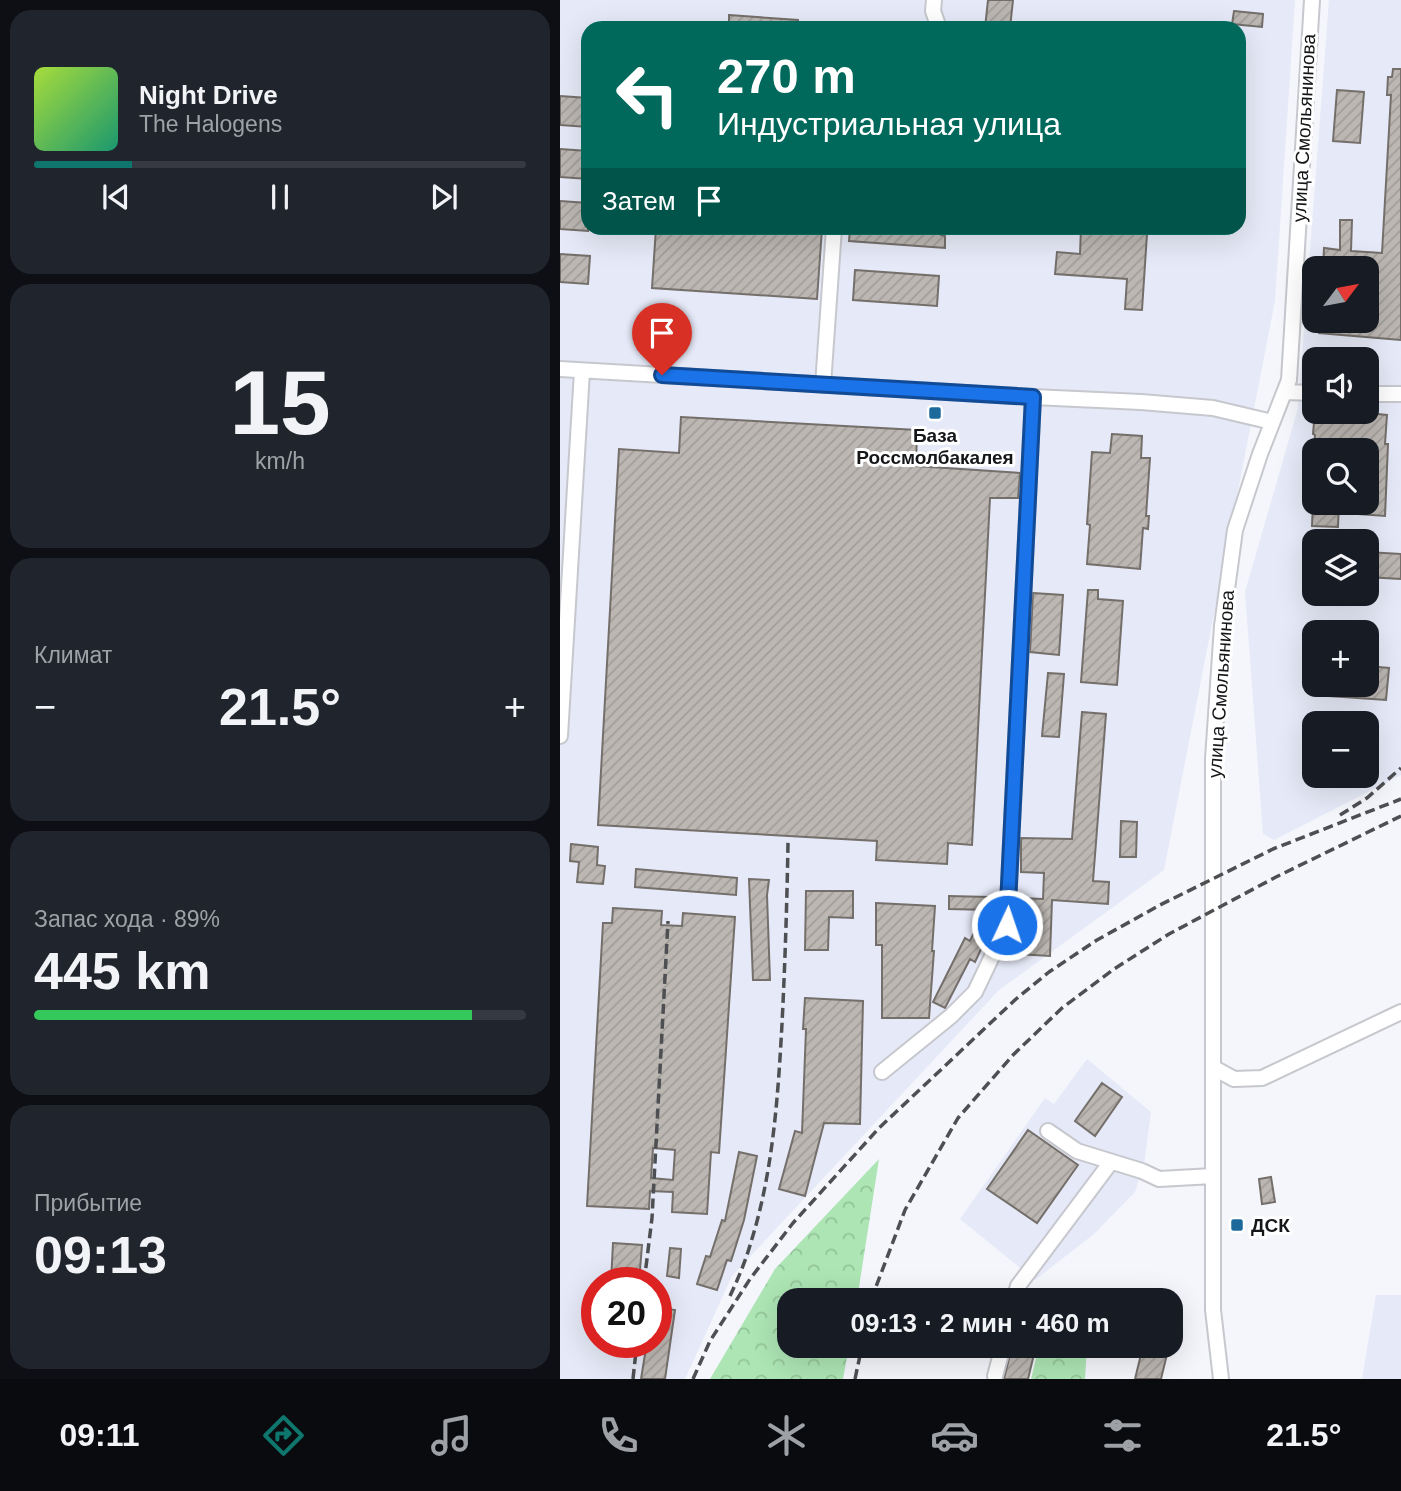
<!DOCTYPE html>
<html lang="ru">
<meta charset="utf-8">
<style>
:root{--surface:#171b24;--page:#20242c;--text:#f1f3f6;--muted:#9ea1a6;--line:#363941;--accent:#0f766e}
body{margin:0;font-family:Arial,sans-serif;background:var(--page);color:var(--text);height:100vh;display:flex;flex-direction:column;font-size:26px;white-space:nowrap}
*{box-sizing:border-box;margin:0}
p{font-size:23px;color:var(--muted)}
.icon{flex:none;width:38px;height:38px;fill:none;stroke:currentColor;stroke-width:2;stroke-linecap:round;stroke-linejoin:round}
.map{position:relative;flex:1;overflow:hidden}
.drawer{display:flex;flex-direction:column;gap:10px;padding:10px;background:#0d0f14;width:560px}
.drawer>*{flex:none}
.top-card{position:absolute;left:21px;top:21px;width:665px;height:214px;border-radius:21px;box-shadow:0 7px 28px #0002;background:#00695c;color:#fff;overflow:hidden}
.needle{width:46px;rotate:58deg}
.buttons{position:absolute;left:742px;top:256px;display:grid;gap:14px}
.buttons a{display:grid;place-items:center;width:77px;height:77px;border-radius:14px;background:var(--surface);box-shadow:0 7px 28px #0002;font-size:35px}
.speed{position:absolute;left:21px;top:1267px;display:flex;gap:14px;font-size:35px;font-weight:700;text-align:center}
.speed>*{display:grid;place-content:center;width:91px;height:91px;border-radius:50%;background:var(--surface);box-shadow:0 7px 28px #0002;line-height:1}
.speed .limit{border:10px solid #d22;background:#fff;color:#111}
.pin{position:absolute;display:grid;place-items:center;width:60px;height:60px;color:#fff;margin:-72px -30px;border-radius:50% 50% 50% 0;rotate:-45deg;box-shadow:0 0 7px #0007}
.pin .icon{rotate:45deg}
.me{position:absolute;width:77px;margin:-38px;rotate:3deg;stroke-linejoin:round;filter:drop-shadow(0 0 5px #0008)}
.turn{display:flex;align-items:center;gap:24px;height:147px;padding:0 21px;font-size:32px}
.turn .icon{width:91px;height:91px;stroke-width:2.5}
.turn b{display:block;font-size:49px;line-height:60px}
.then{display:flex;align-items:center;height:66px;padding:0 21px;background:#0003;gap:14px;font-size:26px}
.big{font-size:52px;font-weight:600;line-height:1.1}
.drawer .widget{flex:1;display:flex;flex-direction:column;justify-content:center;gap:10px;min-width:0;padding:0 24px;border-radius:21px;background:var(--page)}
.drawer .dial{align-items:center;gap:0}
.dial b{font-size:91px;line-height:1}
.song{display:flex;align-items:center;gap:21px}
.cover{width:84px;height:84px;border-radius:10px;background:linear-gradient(135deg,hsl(80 70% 55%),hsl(160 70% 35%))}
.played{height:7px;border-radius:4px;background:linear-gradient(90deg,var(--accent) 20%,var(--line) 20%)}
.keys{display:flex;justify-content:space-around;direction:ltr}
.heat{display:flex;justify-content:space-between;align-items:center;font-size:38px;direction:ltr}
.charge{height:10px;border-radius:5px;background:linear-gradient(90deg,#34c759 89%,var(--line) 0)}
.trip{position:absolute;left:217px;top:1288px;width:406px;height:70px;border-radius:21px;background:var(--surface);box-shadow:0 7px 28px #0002;font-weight:600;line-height:70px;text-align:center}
.tab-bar{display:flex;height:112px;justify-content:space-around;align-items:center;background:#090b0e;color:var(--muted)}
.tab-bar .icon{width:49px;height:49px}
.tab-bar .selected{color:var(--accent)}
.tab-bar b{font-size:32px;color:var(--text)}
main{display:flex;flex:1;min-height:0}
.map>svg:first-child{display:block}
.built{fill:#e6e9f7;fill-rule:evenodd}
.forest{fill:url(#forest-crowns)}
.building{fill:url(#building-hatch);stroke:#746f6b;stroke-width:2;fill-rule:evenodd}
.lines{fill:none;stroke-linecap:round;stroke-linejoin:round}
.minor-casing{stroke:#c6c8ce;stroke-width:18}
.minor{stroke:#fff;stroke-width:14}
.rail{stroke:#4d4f52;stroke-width:3.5;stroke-dasharray:10 5;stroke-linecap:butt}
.route-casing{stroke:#114b97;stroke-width:18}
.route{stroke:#1a73e8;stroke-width:12}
.poi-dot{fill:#1c6a9c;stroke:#fff;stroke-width:2.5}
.labels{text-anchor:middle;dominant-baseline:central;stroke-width:6;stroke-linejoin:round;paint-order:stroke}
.street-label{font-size:19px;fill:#151618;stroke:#fff}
.poi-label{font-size:19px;font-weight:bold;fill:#151618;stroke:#fff}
</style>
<main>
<section class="drawer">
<div class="widget">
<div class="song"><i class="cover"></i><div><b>Night Drive</b><p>The Halogens</p></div></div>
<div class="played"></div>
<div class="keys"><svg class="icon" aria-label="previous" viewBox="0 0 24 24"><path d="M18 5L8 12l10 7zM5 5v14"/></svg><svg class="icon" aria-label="pause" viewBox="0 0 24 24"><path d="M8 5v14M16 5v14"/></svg><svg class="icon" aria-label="next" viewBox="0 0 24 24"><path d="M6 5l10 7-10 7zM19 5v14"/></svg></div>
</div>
<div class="widget dial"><b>15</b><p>km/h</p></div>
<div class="widget"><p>Климат</p>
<div class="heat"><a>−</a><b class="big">21.5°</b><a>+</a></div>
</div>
<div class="widget"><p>Запас хода · 89%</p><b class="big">445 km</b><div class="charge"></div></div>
<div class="widget"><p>Прибытие</p><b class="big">09:13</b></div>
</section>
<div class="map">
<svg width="841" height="1379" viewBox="0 0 841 1379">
<defs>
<pattern id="forest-crowns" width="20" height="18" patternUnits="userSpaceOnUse" patternTransform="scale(1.75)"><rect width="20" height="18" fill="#ade5b4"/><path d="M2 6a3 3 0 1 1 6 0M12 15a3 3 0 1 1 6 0" fill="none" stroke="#94c49a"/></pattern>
<pattern id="building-hatch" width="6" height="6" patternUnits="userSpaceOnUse" patternTransform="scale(1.75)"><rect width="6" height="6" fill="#bcb7b2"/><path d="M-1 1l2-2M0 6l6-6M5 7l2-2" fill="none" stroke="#a19d98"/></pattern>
</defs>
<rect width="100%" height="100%" fill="#f4f6fc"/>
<!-- built -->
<path class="built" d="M0 0H735L715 301 604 870 439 990 172 1276 125 1379H0ZM28 28H679V228H28ZM37 1283H96V1342H37Z
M769 0H841V775L714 840 703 834 685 592 738 408ZM754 268H807V320H754ZM754 359H807V411H754ZM754 450H807V502H754ZM754 541H807V593H754ZM754 632H807V684H754ZM754 723H807V775H754Z
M527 1059 591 1112 584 1165 575 1192 534 1234 475 1280 400 1219 485 1098 494 1104Z
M816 1295H841V1379H802Z"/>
<!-- forest -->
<path class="forest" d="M319 1159 297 1300H229V1346H289L283 1379H150L215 1269Z
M479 1346H527L525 1379H471Z"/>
<!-- building -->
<path class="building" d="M428 0H453L450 28H425Z
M674 11 703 14 702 27 672 24Z
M169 15 238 20V28H169Z
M833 69H841V340L759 333 760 320H807V268H763L764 248 780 250V220H792L791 251 822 253 831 95H827L828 77H832Z
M777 90 804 92 800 143 773 141Z
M0 96 28 98V127L0 125Z
M0 149 28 151V179L0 177Z
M0 201 28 203V231L0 229Z
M96 228H238L262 229 257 299 92 288Z
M369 228H381V235L385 236V248L289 241 290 229 369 234Z
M521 228H571L570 233 587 234 582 310 565 309 567 279 495 274 497 252 520 254Z
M0 254 30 256 28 284 0 282Z
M295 270 379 276 377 306 293 300Z
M755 411H787L827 415 825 444H828L825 516 799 514 800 502H807V450H754L755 435 753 434Z
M121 417 357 430 356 466 460 473 458 498H430L412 845 388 843 387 864 316 860 317 841 38 825 59 449 119 453Z
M552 434 582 436 581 458H590L586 516H589L588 529 583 528 580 569 527 564 530 525 527 524 532 452 550 453Z
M753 502H779L778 527 752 526Z
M807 552 841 554V579L807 577Z
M528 590H538V599L563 601 557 685 521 682Z
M473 593 503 595 499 655 470 652Z
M807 666 829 668 826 700 769 696 770 684H807Z
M488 673 504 674 499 737 482 736Z
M522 712 546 714 533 881 549 882 548 904 492 900 490 956 457 954 460 898 483 899 484 873 461 872V838L512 839Z
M561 821 577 822 576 857H560Z
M11 844 38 847 37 865 45 866 43 884 17 882 19 862 10 861Z
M76 869 177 878 176 895 75 887Z
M189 879 209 880 207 895 210 980H193Z
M246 891H293V918L269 917 268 950H245Z
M389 896 429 897V910L389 909Z
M316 903 375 906 372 951H374L369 1018H322V945H316Z
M53 908 102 911 101 925 122 926 123 913 175 917 159 1153 151 1152 147 1214 112 1212 113 1192 90 1191 89 1209 27 1206 43 923H52ZM93 1148 115 1150 113 1180 91 1178Z
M419 922 431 928 415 962 410 959 385 1008 373 1002 405 938 410 941Z
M245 998 303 1001 300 1124 264 1123 245 1196 219 1189 235 1131 242 1133 246 1029H243Z
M542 1083 562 1097 535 1136 515 1121Z
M468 1130 518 1165 477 1223 427 1189Z
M179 1152 197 1156 184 1220 171 1261 167 1260 157 1290 137 1284 146 1256 150 1257 162 1220 165 1221Z
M711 1177 715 1202 702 1204 699 1179Z
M53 1243 82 1245 79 1282 51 1283Z
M110 1248 121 1249 119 1278 107 1276Z
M96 1307 115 1310 105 1379H81L87 1342H96Z
M452 1346H476L468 1379H444Z
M583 1346H609L601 1379H575Z"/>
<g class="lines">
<!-- minor casing -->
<g class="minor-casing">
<path id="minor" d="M374 0 373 11 379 28
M0 369 473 397 581 402 653 408 712 422
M263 385 274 228
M725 392 754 393
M807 394H841
M0 736 22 371
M654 1068 674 1079 702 1078 841 1012
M322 1072 391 1016 415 992 447 925 473 397
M488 1131 517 1151 582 1171 599 1179 653 1176
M454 1300 458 1286 551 1162
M435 1376 443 1346
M661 1379 653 1310V759L662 626 675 530 700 454 729 380 752 0"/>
</g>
<!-- minor -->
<use href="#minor" class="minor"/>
<!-- rail -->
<path class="rail" d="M780 815 807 798 841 768
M84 1283 92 1218 108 921
M170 1296C178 1279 186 1260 191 1242 213 1172 218 1097 222 1024 225 964 227 903 228 842
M311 1300 345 1210 398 1118 453 1055 502 1008 554 969 609 934 716 877 841 816
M73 1379 77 1342
M133 1379 150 1341 190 1279 233 1223 319 1128 456 999 489 972 537 940 600 905 713 849 841 799
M295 1379 302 1346"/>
</g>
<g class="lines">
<!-- route casing -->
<g class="route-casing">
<path id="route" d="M102 375 473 397 447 925"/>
</g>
<!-- route -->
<use href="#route" class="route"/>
</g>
<!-- markers -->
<g class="poi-dot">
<rect x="368" y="406" width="14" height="14" rx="3.5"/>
<rect x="670" y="1218" width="14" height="14" rx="3.5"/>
</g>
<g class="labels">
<!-- street labels -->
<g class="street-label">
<text transform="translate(744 128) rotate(-87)">улица Смольянинова</text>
<text transform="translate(661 684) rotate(-86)">улица Смольянинова</text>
</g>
<!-- poi labels -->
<g class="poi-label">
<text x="375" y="435">База<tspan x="375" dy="22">Россмолбакалея</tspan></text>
<text x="691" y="1225" text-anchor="start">ДСК</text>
</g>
</g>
</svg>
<div class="buttons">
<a><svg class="needle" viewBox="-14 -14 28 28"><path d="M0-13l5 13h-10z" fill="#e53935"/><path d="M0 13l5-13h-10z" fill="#9ea1a6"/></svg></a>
<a><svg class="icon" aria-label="sound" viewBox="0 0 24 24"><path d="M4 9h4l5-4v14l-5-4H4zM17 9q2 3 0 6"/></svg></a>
<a><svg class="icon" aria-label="search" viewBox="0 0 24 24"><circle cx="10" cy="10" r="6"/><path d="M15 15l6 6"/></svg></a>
<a><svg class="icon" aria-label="layers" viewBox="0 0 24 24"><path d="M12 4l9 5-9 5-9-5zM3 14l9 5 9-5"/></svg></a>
<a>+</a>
<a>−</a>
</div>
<div class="speed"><div class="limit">20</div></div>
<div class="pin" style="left:102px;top:375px;background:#d93025"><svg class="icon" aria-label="arrive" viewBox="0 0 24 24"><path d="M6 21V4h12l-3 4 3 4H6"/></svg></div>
<svg class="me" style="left:447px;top:925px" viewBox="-20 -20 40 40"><circle r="17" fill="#1a73e8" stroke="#fff" stroke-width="3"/><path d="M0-11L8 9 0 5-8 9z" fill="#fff"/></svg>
<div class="trip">09:13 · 2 мин · 460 m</div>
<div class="top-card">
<div class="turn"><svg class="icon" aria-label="left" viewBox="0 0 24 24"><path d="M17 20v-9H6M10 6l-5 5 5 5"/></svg><div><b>270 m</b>Индустриальная улица</div></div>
<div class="then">Затем<svg class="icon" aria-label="arrive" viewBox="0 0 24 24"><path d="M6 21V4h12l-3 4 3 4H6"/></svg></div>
</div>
</div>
</main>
<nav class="tab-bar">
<b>09:11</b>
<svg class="icon selected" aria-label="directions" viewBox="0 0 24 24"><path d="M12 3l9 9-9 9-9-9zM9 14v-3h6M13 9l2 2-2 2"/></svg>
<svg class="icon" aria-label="music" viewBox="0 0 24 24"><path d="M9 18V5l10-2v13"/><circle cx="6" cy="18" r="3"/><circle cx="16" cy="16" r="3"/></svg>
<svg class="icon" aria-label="phone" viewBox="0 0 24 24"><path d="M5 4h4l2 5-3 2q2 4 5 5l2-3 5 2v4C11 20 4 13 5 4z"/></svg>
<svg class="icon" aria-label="climate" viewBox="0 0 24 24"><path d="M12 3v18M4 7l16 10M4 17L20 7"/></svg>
<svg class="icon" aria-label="car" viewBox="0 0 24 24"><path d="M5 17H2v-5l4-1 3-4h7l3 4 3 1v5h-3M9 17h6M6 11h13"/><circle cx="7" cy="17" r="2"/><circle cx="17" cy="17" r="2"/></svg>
<svg class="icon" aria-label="filters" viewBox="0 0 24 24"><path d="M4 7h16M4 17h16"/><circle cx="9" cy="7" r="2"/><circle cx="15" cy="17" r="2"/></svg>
<b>21.5°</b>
</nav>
